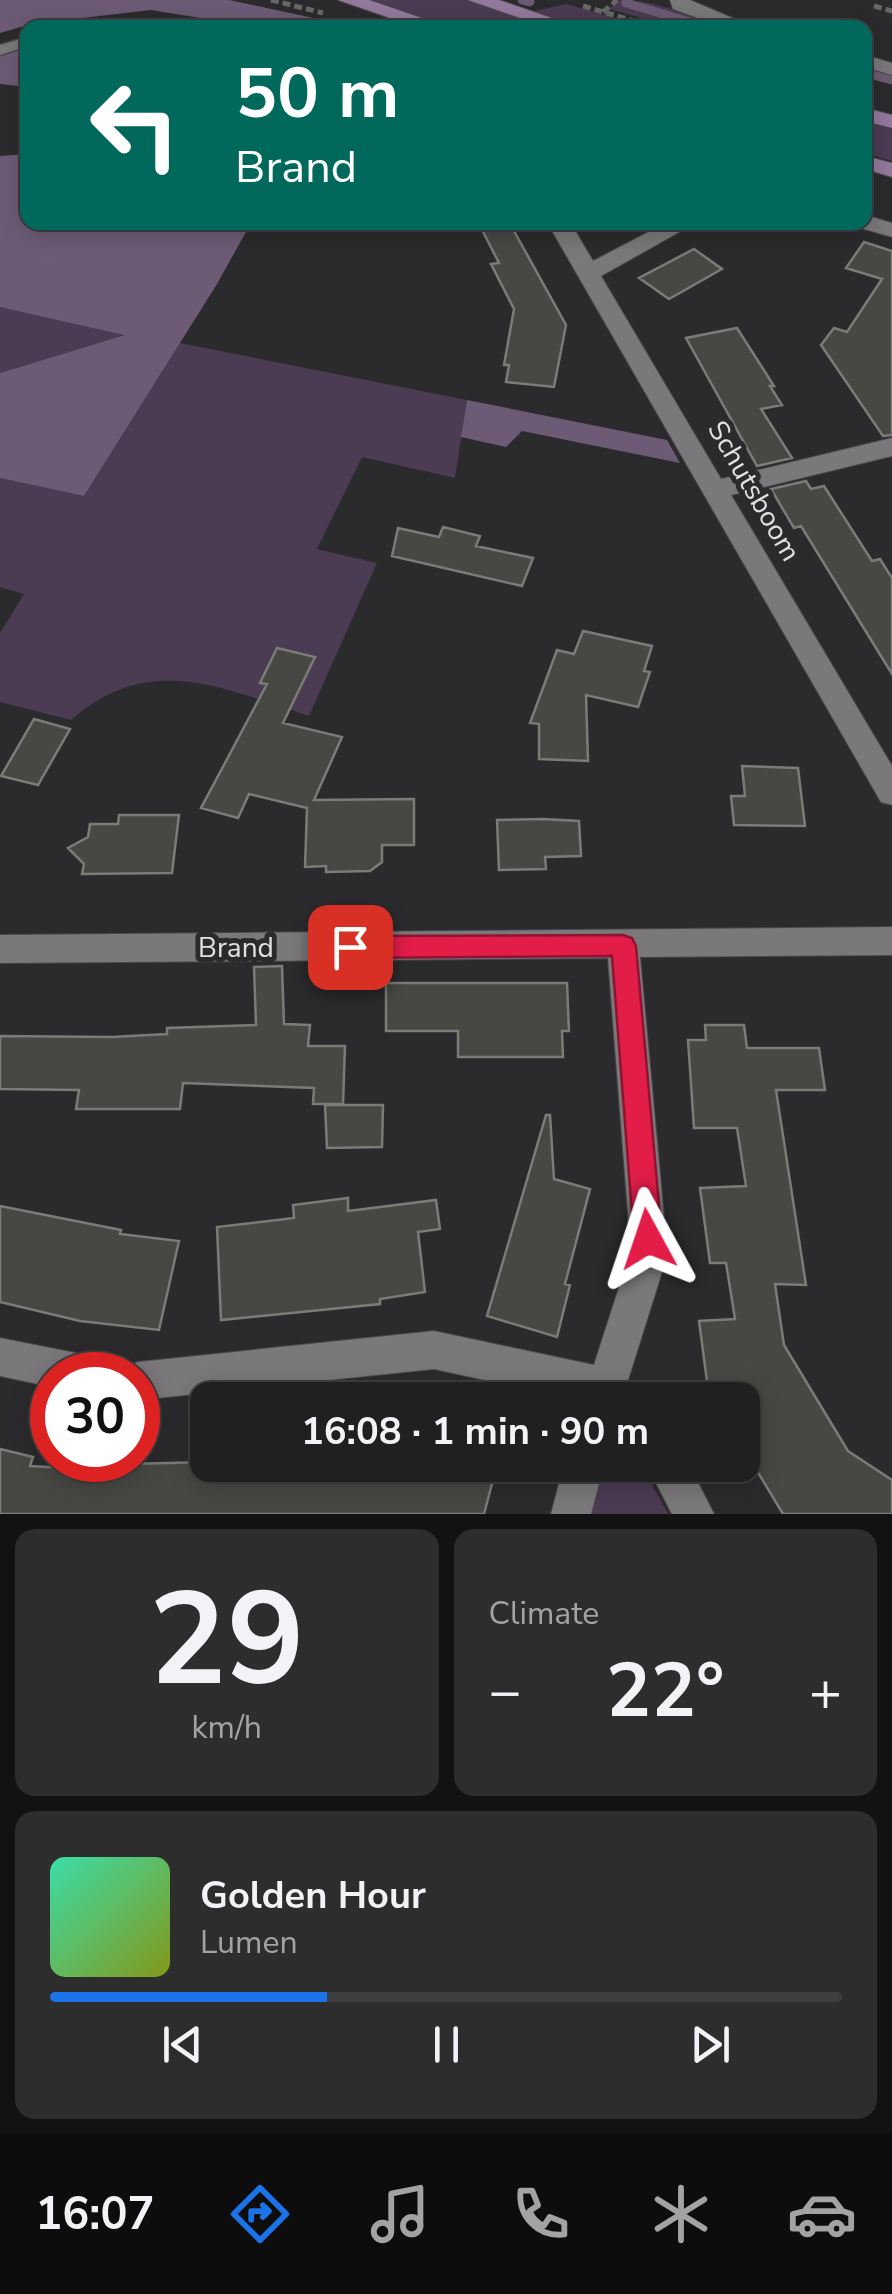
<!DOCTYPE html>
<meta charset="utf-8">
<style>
:root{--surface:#202021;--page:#2d2d2e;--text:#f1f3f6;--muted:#a2a3a5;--line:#3d3e3f;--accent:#1a73e8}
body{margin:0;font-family:"Nunito Sans",sans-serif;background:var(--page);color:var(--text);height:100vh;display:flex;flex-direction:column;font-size:38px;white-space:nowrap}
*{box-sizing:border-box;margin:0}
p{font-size:32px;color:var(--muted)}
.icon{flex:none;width:55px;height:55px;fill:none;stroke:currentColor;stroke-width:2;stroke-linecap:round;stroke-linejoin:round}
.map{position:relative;height:1514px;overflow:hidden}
.details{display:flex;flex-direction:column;gap:15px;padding:15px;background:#121212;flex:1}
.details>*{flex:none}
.top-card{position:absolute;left:20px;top:20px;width:852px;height:210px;border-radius:20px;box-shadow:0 5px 25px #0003,0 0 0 2px var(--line);background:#00695c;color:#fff;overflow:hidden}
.speed{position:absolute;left:30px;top:1352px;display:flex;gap:20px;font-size:50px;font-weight:700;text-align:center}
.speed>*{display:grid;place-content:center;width:130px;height:130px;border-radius:50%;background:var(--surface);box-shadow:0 5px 25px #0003,0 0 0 2px var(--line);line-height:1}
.speed .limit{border:15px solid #d22;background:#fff;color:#111}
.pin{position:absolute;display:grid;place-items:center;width:85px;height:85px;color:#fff;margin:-42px;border-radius:20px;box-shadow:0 5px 15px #0006}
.me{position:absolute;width:110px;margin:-55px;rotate:355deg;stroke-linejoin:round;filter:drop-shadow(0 0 8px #0008)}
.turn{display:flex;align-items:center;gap:35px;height:210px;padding:0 50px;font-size:45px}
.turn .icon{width:130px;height:130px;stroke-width:2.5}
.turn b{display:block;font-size:70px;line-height:85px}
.big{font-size:75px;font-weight:700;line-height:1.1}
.details .tile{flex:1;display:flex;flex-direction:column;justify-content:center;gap:15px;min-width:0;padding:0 35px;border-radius:20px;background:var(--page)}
.details .dial{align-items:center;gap:0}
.dial b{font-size:130px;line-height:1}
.song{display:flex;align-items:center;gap:30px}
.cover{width:120px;height:120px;border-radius:15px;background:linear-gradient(135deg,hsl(160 70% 55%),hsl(70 70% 35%))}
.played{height:10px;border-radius:5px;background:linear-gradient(90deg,var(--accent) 35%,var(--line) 35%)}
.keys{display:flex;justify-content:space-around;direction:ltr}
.heat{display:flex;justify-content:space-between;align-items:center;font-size:55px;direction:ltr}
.details .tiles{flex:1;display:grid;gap:15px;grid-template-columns:1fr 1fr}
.tile:last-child{grid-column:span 2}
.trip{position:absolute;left:190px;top:1382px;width:570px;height:100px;border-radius:20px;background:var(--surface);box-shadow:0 5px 25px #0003,0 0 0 2px var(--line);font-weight:700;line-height:100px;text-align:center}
.tab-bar{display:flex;height:160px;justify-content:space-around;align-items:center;background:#0d0d0d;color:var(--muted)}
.tab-bar .icon{width:70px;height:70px}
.tab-bar .on{color:var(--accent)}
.tab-bar b{font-size:45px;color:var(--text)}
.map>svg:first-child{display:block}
.green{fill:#4b3b53}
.forest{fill:#6d5b75}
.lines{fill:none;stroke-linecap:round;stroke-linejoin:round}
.stream{stroke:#6c5a74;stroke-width:9}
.building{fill:#474744;stroke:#7b7b78;stroke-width:2.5}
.lane-casing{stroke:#4a484a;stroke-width:3}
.street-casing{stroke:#4a484a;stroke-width:2}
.secondary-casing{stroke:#4a484a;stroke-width:2}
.path{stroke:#686769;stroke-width:5;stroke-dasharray:8 4;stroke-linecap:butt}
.lane{fill:#7a787a;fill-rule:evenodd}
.street{fill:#7a787a;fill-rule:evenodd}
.secondary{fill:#93799d;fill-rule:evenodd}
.route{fill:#e11d48;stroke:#92132f;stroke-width:2.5}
.labels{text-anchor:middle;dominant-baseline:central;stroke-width:10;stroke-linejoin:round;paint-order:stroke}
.street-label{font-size:28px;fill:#e2e1e2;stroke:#2b2a2c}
</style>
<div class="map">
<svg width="892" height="1514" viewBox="0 0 892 1514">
<rect width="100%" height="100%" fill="#2b2a2c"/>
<!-- green -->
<path class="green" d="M361 0H465L558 27H452Z
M619 0C658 0 690 17 728 27H674L609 9Z
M566 4 647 27H584L531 12Z
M865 118 892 126V161L865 153Z
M0 307 126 334 0 373Z
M180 343 467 400 455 478 362 457 317 549 377 563 309 716C223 688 149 651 71 720L0 702V633L24 594 0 587V478L84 496Z
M596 1465H641L668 1514H581Z"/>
<!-- forest -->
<path class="forest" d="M0 0H229L355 27H256L151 10 31 24 0 33Z
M27 38V87L0 84V52Z
M27 154 28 222 251 223 217 284 84 496 0 478V373L124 335 0 307V156Z
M467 400 667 440 680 463 522 431 506 447 461 437Z"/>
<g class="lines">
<!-- stream -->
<path class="stream" d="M522 0 530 2
M626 3 710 28
M865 73 892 80"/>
</g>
<!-- building -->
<path class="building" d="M478 222H509L566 325 554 387 506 382 509 365H504L514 309 491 264 499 263Z
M864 242 892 251V435L883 436 821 345 834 328 847 332 882 279 846 268Z
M694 249 722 269 669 299 639 278Z
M737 328 774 386H770L782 405 761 409 792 458 757 466 686 338Z
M806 481 811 489 824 486 872 561 880 559 892 578V674L801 526 794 528 771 489Z
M443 527 480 536 476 546 533 558 522 586 392 556 398 528 439 537Z
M583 631 652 646 644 671 650 672 638 707 586 695 588 761 539 759V724L530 723 557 650 574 654Z
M277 648 315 657 283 723 342 737 314 800 414 799V845H382V862L370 871 326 872V866L305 867 307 808 249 794 238 818 201 808 267 684 260 683Z
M34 719 70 729 38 785 1 776Z
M742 766 798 768 805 826 734 825 731 796H745Z
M119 815H179L172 873 82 874 84 864 68 848 88 837 90 824H118Z
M543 819 579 821 581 856 545 857 546 869 499 870 497 820Z
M282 966 284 1024 310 1025 308 1046H345L343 1104H313L314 1088 183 1083 180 1109H76L79 1090 0 1089V1036L112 1037 167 1034V1028L256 1025 254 967Z
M386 983H567L569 1031H562L563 1057H458V1031H386Z
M705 1025H744L747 1048H819L825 1090H776L806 1285 775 1284 784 1345 848 1451 892 1480V1514H783L742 1446V1400H715L708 1389 699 1321 735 1319 726 1263H710L700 1188 746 1186 737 1128H694L688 1040H706Z
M325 1105H383L382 1147 327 1148Z
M546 1115H550L554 1179 590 1189 565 1284 570 1285 557 1337 487 1316Z
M348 1198V1211L436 1200 440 1229 418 1232 425 1292 380 1299V1304L221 1320 217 1227 294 1218 293 1205Z
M0 1206 121 1230 120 1234 179 1241 159 1330 80 1321 0 1302Z
M0 1449 33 1457 30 1466 126 1471 127 1464 208 1462V1465H266L267 1474 334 1465H497L484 1514H0Z"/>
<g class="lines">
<!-- lane casing -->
<g class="lane-casing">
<path id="lane" d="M128 20 183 24 190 28H98Z
M28 37V46L0 55V45Z"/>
</g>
<!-- street casing -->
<g class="street-casing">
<path id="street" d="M670 0H690L756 28H726L673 9Z
M865 55 892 63V75L865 67Z
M865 215 892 223V237L857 227 854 222H865Z
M547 222H570L593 261 668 222H697L601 276 721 479 892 438V456L731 495 892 766V805L881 802Z
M892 927V955L640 957 666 1239 662 1272 628 1380 642 1400H576L434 1369 138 1400V1375H121L124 1367 138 1362 434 1331 594 1365 624 1272 630 1239 608 958 0 963V935Z
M0 1338 91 1356 105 1361 110 1375H52V1387L0 1376Z
M564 1465H604L591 1514H551Z
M647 1465H689L714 1514H672Z"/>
</g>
<!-- secondary casing -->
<g class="secondary-casing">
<path id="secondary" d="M338 0H369L451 28H419Z
M468 0H499L581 28H549Z
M865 108 892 115V128L865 121Z
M865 156 892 163V177L865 169Z"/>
</g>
<!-- path -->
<path class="path" d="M271 0 323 13
M583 6 658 28
M874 6 892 11
M603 12 617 0"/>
<!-- lane -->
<use href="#lane" class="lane"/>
<!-- street -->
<use href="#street" class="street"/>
<!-- secondary -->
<use href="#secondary" class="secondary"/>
</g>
<!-- route -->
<path class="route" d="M623 935 632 938 636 946 662 1239 658 1249 648 1253 638 1249 634 1239 612 956 350 958 342 955 338 947 342 939 350 936Z"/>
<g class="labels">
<!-- street labels -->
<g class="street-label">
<text transform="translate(754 491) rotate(60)">Schutsboom</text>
<text x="236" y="948">Brand</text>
</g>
</g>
</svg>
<div class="speed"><div class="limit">30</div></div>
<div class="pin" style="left:350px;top:947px;background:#d93025"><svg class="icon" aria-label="arrive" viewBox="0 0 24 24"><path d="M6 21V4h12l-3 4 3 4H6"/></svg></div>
<svg class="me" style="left:648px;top:1239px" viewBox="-20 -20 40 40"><path d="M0-17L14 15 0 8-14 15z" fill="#e11d48" stroke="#fff" stroke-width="4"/></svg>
<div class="trip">16:08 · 1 min · 90 m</div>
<div class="top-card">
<div class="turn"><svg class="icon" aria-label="left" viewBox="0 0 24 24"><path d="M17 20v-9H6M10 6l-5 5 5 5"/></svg><div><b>50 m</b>Brand</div></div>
</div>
</div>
<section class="details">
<div class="tiles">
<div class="tile dial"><b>29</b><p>km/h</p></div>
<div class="tile"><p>Climate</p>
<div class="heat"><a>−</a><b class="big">22°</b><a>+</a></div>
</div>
<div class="tile">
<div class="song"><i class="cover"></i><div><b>Golden Hour</b><p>Lumen</p></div></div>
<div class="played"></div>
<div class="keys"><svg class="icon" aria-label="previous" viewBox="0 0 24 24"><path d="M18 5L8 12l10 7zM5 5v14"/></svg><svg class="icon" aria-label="pause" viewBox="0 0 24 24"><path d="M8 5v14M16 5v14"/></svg><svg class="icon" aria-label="next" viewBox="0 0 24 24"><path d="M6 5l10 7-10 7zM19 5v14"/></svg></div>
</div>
</div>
</section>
<nav class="tab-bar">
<b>16:07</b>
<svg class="icon on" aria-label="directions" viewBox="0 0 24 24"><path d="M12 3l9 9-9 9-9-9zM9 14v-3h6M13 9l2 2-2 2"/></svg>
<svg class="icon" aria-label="music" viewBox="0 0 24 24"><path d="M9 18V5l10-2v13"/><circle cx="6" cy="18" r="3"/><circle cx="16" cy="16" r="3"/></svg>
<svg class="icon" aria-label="phone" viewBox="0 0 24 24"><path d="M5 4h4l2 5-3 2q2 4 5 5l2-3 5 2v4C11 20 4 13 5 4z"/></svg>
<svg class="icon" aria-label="climate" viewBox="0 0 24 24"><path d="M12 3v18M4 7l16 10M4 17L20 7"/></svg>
<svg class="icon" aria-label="car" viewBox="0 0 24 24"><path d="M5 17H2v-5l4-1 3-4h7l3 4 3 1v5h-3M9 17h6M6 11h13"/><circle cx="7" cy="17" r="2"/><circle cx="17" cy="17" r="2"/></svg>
</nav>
